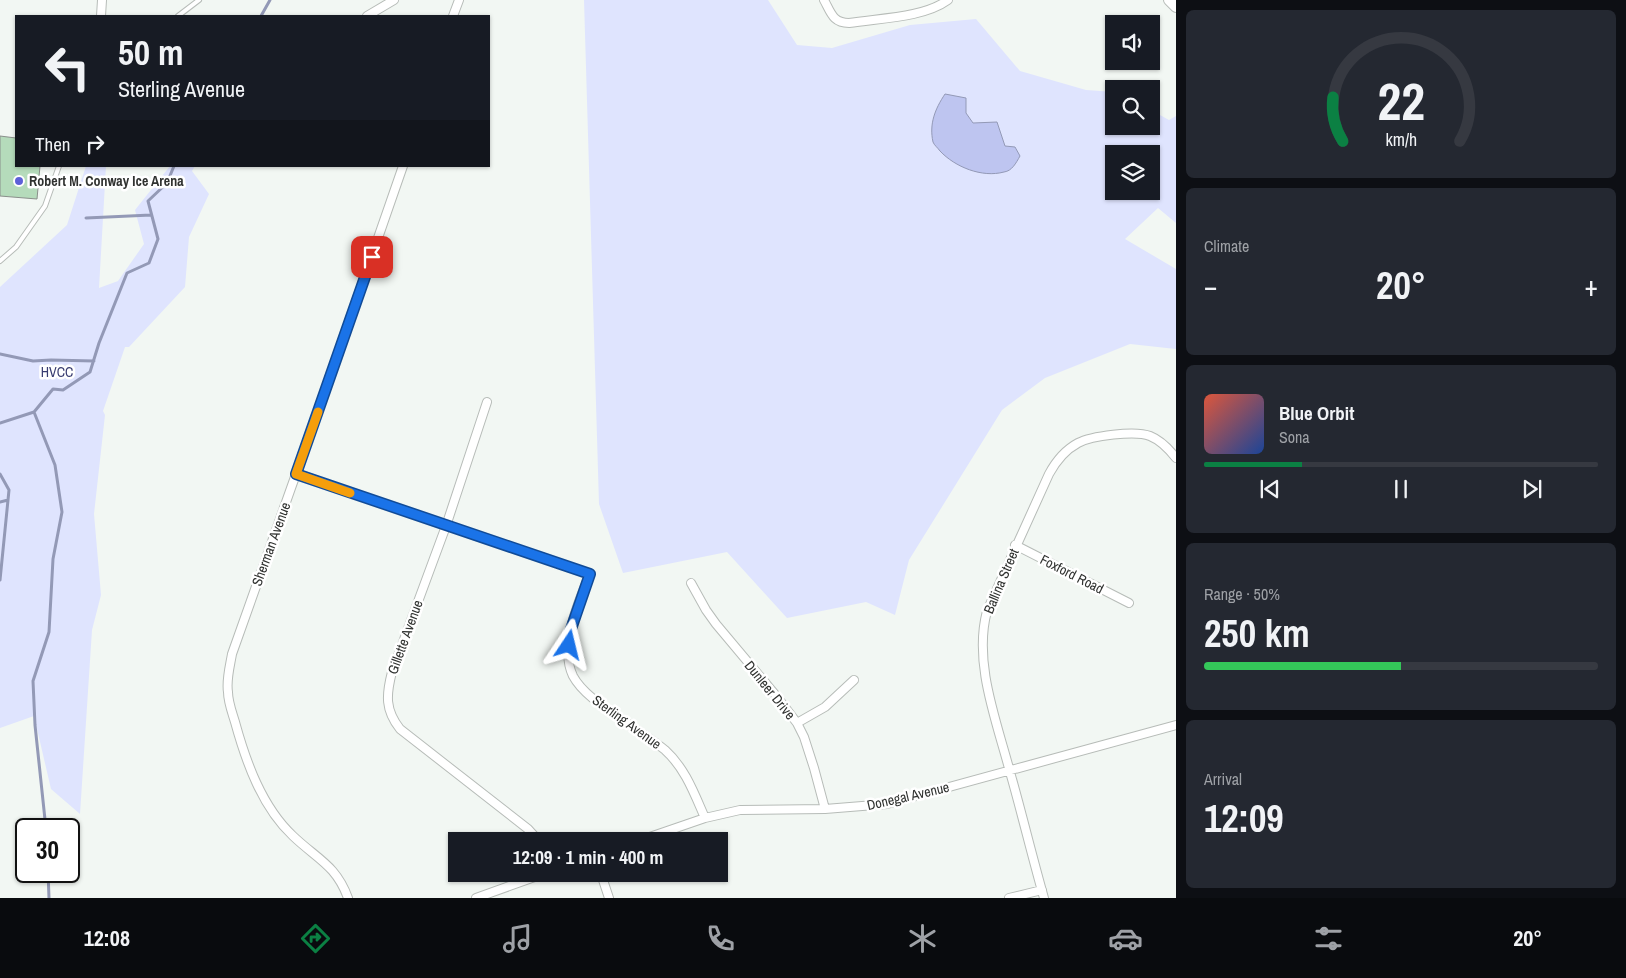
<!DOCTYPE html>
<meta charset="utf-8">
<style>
:root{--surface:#171b24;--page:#242831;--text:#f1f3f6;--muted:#9ea1a6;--line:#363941;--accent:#0b8043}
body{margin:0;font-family:"Archivo Narrow",sans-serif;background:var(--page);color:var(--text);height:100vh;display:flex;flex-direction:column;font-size:19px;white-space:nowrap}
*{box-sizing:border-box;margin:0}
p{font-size:16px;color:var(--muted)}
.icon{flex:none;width:28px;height:28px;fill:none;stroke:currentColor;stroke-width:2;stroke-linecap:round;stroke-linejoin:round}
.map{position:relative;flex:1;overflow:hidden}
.panel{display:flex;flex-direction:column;gap:10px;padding:10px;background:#0d0f14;width:450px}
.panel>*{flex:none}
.guide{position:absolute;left:15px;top:15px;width:475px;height:152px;border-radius:0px;box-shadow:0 1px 4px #0004;background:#171b24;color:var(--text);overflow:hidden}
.fabs{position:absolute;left:1105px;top:15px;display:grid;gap:10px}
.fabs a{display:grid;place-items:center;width:55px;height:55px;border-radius:0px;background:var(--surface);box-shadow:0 1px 4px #0004;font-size:25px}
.speed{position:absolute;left:15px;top:818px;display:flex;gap:10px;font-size:25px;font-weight:700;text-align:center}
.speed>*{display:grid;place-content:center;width:65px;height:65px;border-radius:50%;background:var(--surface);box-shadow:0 1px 4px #0004;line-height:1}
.speed .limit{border:2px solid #111;border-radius:8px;background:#fff;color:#111}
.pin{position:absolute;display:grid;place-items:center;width:42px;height:42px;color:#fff;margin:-21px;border-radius:10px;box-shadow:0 2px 8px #0006}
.me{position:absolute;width:55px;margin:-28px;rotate:10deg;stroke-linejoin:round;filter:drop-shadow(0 0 4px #0008)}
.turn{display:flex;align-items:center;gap:18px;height:105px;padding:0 20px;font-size:22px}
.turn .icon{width:65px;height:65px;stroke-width:2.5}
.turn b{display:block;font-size:35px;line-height:42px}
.then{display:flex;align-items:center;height:48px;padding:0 20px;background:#0003;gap:10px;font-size:19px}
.big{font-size:38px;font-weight:700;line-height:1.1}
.panel .widget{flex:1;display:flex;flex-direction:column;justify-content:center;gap:8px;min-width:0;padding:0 18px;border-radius:8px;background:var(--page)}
.panel .dial{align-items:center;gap:0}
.dial svg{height:130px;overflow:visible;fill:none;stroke:var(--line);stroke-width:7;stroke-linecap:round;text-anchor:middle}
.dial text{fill:var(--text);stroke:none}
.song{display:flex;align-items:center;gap:15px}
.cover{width:60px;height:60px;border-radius:8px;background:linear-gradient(135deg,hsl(10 70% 55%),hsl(220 70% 35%))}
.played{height:5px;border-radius:2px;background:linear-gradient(90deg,var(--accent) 25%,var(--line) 25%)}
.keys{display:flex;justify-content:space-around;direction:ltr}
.heat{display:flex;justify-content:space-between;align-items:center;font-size:28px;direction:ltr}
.charge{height:8px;border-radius:4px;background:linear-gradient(90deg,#34c759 50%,var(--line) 0)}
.trip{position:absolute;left:448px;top:832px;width:280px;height:50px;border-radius:0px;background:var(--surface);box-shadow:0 1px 4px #0004;font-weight:700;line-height:50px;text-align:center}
.tabs{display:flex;height:80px;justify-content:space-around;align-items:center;background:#090b0e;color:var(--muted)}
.tabs .icon{width:35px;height:35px}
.tabs .selected{color:var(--accent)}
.tabs b{font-size:22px;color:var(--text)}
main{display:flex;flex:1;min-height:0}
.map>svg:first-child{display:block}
.green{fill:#dfe4fe;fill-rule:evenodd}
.water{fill:#bec5f0;stroke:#9399b6}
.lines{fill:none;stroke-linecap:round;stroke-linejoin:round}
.stream{stroke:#9399b6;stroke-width:3}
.building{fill:#b5dbbb;stroke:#8a8f8b}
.service-casing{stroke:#b7bcb8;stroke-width:6}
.minor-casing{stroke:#b7bcb8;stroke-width:10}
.tertiary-casing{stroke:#b7bcb8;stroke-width:12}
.service{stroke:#fff;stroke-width:4}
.minor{stroke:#fff;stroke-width:8}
.tertiary{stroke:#fff;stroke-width:10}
.route-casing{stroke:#114b97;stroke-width:12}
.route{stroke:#1a73e8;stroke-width:9}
.slow{stroke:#f59e0b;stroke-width:9}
.poi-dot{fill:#5d60d8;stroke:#fff;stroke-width:2}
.labels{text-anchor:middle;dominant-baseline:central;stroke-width:5;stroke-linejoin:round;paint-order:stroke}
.poi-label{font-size:14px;font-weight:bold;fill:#303230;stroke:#fff;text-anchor:start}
.park-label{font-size:14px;fill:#373b70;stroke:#fff}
.street-label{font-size:14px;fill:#303230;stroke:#fff}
</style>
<main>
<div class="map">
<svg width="1176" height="898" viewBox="0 0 1176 898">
<rect width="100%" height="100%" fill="#f2f7f3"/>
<!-- green -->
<path class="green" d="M584 0H768L797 45 832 48 910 25 976 19 1020 71 1086 90 1114 92V126H1151V110L1169 120 1176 116V223L1158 208 1125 239 1176 269V349L1130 344 1045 378 1002 410 909 560 895 615 866 602 787 618 727 552 623 573 599 504ZM1114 154H1151V191H1114Z
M86 166H106L99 288 118 281 144 244 135 210 170 166H195L192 171 209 194 189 237 185 287 129 347H125L103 411 105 415 94 514 101 595 92 630 80 814 51 789 34 716 0 728V287L67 225Z"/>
<!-- water -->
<path class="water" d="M945 94 966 98V113L973 123 997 122 1005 146 1015 147 1020 156C1016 163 1012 171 1004 172 982 178 955 167 940 151 938 148 934 145 933 142 929 124 935 109 945 94Z"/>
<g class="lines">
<!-- stream -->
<path class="stream" d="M261 16 270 0
M86 218 151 215
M0 354 33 361 51 360 94 361
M34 412 55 465 62 512 53 559 49 632 33 681 35 725 46 829
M0 423 34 412 53 389 63 390 90 372 99 343 127 273 149 263 158 239 148 201 167 183 174 166
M0 474 9 490 0 580
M0 502 8 500
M48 871 49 898"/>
</g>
<!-- building -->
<path class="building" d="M0 136 16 138V166H40L37 199 0 196Z"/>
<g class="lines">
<!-- service casing -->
<g class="service-casing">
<path id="service" d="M178 16 199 0
M0 261 16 247 45 206 59 166"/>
</g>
<!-- minor casing -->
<g class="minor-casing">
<path id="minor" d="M824 0C831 13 833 23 849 23 880 18 923 18 948 0
M101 16 102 0
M367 16 394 0
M453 16 459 0
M487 402 446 526 392 672C386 695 385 710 400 729L528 829 539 841
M296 474 590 574C578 602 559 647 573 676 583 695 610 711 627 723 639 732 653 740 665 750 685 768 694 793 705 818
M1015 545 1129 603
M691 583 706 610 716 624 778 698 797 723 804 737 814 768 825 809
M797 723 825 707 854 680
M638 841 705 818 740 810 825 809 887 804 1176 725
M601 874 609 898
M348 898C336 865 317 859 293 836 262 807 246 762 235 722 232 712 228 702 228 692 226 680 230 666 232 654L296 474 403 166
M476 898 543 874
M1009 898 1042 890
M1044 898C1032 856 1022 814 1010 772 997 722 973 663 987 611L1049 474C1056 461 1065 450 1078 443 1091 436 1135 430 1150 436 1160 440 1169 449 1176 458"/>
</g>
<!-- tertiary casing -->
<g class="tertiary-casing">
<path id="tertiary" d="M1169 0 1176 7"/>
</g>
<!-- service -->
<use href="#service" class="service"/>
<!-- minor -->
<use href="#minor" class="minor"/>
<!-- tertiary -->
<use href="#tertiary" class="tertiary"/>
</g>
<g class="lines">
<!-- route casing -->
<g class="route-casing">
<path id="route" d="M372 257 296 474 590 574 570 632 569 645"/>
</g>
<!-- route -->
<use href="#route" class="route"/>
<!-- slow -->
<path class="slow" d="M318 412 296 474 350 493"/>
</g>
<!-- markers -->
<circle class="poi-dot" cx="19" cy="181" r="5"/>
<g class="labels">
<!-- poi labels -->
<g class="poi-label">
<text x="29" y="181">Robert M. Conway Ice Arena</text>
</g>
<!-- park labels -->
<g class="park-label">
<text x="57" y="372">HVCC</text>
</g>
<!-- street labels -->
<g class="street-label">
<text transform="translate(271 544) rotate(-70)">Sherman Avenue</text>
<text transform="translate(1072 574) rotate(27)">Foxford Road</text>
<text transform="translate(1001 581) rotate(-67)">Ballina Street</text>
<text transform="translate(405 637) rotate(-70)">Gillette Avenue</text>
<text transform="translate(770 690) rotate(51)">Dunleer Drive</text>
<text transform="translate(627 722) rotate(36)">Sterling Avenue</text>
<text transform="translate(908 796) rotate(-13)">Donegal Avenue</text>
</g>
</g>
</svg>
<div class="fabs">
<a><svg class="icon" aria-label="sound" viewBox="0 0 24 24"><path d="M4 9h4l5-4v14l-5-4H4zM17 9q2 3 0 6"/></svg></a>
<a><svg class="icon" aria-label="search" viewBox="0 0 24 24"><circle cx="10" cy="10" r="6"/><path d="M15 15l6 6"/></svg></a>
<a><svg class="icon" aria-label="layers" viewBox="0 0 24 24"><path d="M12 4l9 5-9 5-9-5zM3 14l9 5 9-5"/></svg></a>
</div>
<div class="speed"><div class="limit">30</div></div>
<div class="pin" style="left:372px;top:257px;background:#d93025"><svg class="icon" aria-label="arrive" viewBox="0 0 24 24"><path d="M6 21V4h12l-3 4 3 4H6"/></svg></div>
<svg class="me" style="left:569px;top:645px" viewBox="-20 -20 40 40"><path d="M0-17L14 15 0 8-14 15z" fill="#1a73e8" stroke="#fff" stroke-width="4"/></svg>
<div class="trip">12:09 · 1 min · 400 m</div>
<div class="guide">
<div class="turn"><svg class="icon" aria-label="left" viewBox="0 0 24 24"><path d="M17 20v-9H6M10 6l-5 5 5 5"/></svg><div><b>50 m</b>Sterling Avenue</div></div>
<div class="then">Then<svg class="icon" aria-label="right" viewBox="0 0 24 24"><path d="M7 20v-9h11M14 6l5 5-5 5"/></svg></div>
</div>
</div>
<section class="panel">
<div class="widget dial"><svg viewBox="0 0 100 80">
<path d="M14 69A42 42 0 1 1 86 69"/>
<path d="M14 69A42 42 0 0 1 8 42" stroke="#0b8043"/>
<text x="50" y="56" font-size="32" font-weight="700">22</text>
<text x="50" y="72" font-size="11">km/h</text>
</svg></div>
<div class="widget"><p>Climate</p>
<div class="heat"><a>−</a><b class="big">20°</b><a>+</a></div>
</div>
<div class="widget">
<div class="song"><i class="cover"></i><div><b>Blue Orbit</b><p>Sona</p></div></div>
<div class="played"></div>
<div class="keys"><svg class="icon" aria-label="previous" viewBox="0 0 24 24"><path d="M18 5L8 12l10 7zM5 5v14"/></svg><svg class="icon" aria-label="pause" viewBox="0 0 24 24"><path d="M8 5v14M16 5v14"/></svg><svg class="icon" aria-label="next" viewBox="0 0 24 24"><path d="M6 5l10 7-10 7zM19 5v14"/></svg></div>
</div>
<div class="widget"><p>Range · 50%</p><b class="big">250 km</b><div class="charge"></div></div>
<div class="widget"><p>Arrival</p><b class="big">12:09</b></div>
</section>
</main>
<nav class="tabs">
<b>12:08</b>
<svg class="icon selected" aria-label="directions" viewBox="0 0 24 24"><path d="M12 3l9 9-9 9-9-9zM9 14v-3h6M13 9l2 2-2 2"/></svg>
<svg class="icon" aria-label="music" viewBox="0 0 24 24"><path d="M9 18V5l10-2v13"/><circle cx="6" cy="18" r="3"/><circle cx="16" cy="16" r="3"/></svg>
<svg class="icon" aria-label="phone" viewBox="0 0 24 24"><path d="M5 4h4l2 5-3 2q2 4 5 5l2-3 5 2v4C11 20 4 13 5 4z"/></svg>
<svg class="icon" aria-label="climate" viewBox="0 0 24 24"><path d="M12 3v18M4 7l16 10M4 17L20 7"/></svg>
<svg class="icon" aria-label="car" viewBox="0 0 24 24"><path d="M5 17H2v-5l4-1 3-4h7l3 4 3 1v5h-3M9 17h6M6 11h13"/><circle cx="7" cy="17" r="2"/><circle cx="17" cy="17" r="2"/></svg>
<svg class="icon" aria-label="filters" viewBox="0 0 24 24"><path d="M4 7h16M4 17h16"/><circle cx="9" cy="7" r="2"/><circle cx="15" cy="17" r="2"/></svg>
<b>20°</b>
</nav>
